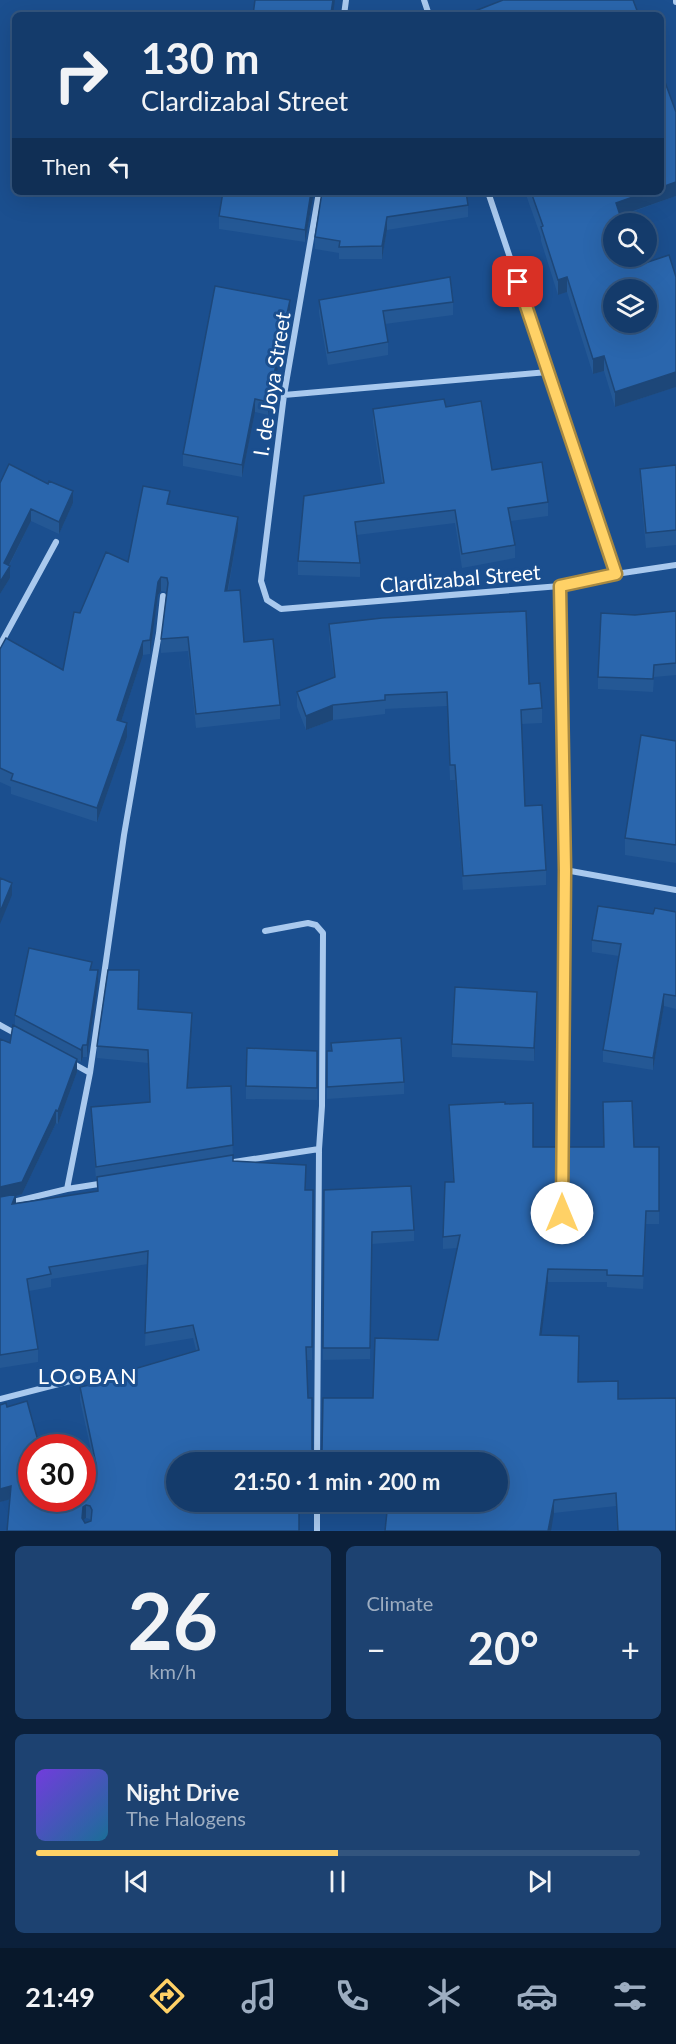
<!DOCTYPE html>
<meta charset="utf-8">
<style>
:root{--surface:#143b6b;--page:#1d4271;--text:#f1f3f6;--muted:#9dadc1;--line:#33557e;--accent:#ffd166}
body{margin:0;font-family:Lato,sans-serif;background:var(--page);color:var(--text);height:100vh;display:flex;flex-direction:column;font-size:22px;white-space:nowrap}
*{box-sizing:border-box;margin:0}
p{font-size:20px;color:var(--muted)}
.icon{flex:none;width:33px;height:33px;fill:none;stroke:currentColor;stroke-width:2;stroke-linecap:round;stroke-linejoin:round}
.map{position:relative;height:1531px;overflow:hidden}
.details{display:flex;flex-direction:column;gap:15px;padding:15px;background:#0b203b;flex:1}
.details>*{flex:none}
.hud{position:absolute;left:12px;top:12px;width:652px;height:183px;border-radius:9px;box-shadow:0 6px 24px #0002,0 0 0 2px var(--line);background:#143b6b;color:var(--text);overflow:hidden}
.tools{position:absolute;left:603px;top:213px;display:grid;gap:12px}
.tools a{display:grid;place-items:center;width:54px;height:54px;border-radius:50%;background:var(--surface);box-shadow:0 6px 24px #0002,0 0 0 2px var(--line);font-size:30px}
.speed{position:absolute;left:18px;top:1434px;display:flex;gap:12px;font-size:30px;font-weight:700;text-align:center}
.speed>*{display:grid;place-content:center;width:78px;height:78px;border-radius:50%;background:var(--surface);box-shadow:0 6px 24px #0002,0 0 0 2px var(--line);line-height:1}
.speed .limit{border:9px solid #d22;background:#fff;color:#111}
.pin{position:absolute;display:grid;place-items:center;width:51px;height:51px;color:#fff;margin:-26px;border-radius:12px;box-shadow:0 3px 9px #0006}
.me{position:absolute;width:66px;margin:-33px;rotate:0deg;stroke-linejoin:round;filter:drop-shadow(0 0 4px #0008)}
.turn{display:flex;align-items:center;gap:21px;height:126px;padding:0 30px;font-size:27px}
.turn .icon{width:78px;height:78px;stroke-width:2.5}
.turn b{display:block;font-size:42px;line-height:51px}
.then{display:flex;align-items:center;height:57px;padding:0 30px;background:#0003;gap:12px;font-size:22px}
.big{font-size:45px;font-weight:700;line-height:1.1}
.details .tile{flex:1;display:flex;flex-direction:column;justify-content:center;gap:9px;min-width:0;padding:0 21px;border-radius:9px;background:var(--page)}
.details .dial{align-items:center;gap:0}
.dial b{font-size:78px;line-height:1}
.song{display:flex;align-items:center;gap:18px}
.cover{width:72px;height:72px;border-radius:9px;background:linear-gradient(135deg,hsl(260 70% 55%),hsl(200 70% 35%))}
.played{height:6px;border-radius:3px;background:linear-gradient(90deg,var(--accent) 50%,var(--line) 50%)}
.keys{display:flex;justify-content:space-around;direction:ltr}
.heat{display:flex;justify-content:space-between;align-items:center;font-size:33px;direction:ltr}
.details .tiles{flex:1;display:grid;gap:15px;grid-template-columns:1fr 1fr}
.tile:last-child{grid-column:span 2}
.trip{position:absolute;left:166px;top:1452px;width:342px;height:60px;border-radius:30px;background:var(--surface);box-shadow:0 6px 24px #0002,0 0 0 2px var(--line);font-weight:700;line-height:60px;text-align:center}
.tab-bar{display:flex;height:96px;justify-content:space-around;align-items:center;background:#08182b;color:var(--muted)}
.tab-bar .icon{width:42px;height:42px}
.tab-bar .current{color:var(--accent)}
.tab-bar b{font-size:27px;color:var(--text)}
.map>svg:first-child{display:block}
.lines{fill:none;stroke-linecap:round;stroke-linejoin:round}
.minor{stroke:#a9c9ee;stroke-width:6}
.wall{fill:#245895;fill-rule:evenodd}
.shaded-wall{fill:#1d4779}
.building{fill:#2a66ad;stroke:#1d4779;stroke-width:1.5;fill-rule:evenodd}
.route-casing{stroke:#a68842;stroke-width:15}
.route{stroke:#ffd166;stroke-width:10}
.labels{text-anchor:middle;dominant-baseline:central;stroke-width:6;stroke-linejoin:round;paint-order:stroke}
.street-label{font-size:21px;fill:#fff;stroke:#1b4f8f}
.neighbourhood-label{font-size:22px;letter-spacing:1.5px;fill:#fff;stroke:#1b4f8f}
</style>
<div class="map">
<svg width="676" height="1531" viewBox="0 0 676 1531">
<rect width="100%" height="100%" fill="#1b4f8f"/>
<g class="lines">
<!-- minor -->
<path class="minor" d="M424 0 429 15
M676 0V2
M344 15 346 0
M319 192 284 395 261 581 267 600 281 609 560 586 616 574 676 565
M488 192 616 574
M284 395 548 372
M560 586 565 870 562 1213
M0 645 56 542
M565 870 676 890
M265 931 308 923 316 925 323 933 322 1106 319 1149 317 1462
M0 1025 18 1035
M72 1063 90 1073
M234 1162 319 1149
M67 1189 90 1073 124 835 159 633 163 596
M0 1205 67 1189 105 1183
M0 1399 82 1378
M317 1531V1502"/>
</g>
<!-- wall -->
<path class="wall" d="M662 57 663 60V75H662L676 112V196L621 216 623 224H614V256H633L636 266 669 255 676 277V387L615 407 604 371 593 374 567 292 558 295 541 241V237L525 192H662ZM614 290H646V322H614Z
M223 192H314L305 242 219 229V216Z
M322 192 468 205V217L387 230 382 259H339V253L315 249V237Z
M319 300 453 302V315L385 324 388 342V355L328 365 319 313Z
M290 312 268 415 255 412 242 477 183 466V454Z
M446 407 492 470 548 502V516L511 521 515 545V558L462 568 455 523 357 535 360 563V577L298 575V561L382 483 373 423V409Z
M676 465V545L646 548 640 484V469Z
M0 483 73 503 59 534 31 521 9 566 10 578 0 594Z
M170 505 238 531 228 591 244 642 280 705V719L196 728 188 651 161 653V639L167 592 161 591 158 595 150 654 143 655 121 722 127 737 97 822 11 794V787L0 782V649L63 670 80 613 128 562Z
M676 611V675L654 677 653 692 598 689V677L635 615Z
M329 624 529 684 542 708V723L522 724 525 806 546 870V885L463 890 455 780H450L447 706 385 709V714L333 720 306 730 297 707V692L334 677 329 638Z
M676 741V863L625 855V838Z
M676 912V1009L664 1006 653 1070 603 1062V1050L619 956 592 952V940Z
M92 970 98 982 87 1057H83L81 1062 77 1060V1072L58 1124 56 1123 22 1194 16 1196V1203L97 1191V1179H96L91 1119V1107L149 1102 148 1063 97 1058V1046L139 1009 192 1025 188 1088 231 1086 233 1161 306 1178V1190H313L312 1360H307L308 1398 312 1449 315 1454H319L373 1398 438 1340 458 1248 443 1249V1237L453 1182 449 1105 505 1104 533 1147 557 1200 559 1204 563 1205 634 1147H659V1224H646L643 1289 607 1287V1282H548L541 1335 578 1382 618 1399 676 1531H617L616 1506 554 1513 498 1462H177L299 1502 7 1531 10 1499 0 1502V1405L32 1498 94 1464 80 1400V1387L117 1379V1374L196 1350 193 1338 145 1346 148 1264 51 1279V1287L29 1291 38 1349V1362L0 1368V1039L10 1043 15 1026V1015ZM86 1518 90 1519 91 1521 85 1523 83 1520Z
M537 1005 534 1061 452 1057V1044Z
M331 1043 404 1082V1094L327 1099V1051H331Z
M317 1051V1100L246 1099V1086Z
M324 1190 414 1230V1241L372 1244 370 1359 323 1360Z"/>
<!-- shaded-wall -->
<path class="shaded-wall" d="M333 0H335L333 15H331Z
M663 60V75H662V61Z
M676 182V196L616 217V203L647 192H662V187Z
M311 192H314L305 242V230Z
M387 217V230L382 259V246Z
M567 277V292L558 295V280Z
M290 300V312L268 415V402Z
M604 356V371L593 374V359Z
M676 372V387L615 407V392Z
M255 399V412L242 477V465Z
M73 491V503L59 534V522Z
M31 509V521L4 575V563Z
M238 517V531L225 605V591Z
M10 566V578L0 594V582Z
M161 577V591L158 595 150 654V640L158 582Z
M143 641V655L117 734V720Z
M333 705V720L306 730V716Z
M127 723V737L97 822V808Z
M12 883V895L0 924V912Z
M98 970V982L87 1057V1045Z
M537 992V1005L534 1061V1048Z
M664 994V1006L653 1070V1058Z
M192 1013V1025L187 1100V1088Z
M83 1045V1057L81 1062V1050Z
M77 1059V1072L58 1124V1111Z
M56 1110V1123L22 1194 16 1196V1206L0 1200V1187Z
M548 1269V1282L540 1348V1335Z
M11 1486V1499L0 1502V1489Z
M554 1500V1513L551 1531H548Z
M86 1505V1518L83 1520 82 1518 83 1507Z"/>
<!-- building -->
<path class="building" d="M255 0H333L331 13H334V15H253Z
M503 0H633L638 13 644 11 645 15H477L475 11Z
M662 74 676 112V182L662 187Z
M223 192H311L305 230 219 216Z
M322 192H466L468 205 387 217 382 246 339 247 340 241 315 237Z
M531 192H647L616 203 623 224H614V256H633L636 266 669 255 676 277V372L615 392 604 356 593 359 567 277 558 280 541 227 543 226ZM614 290H646V322H614Z
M450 277 453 302 383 311 388 342 328 353 319 300Z
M215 286 290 300 268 402 255 399 242 465 183 454Z
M444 399 446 407 481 401 492 470 542 462 548 502 508 508 515 545 462 554 455 510 355 522 360 563 298 561 304 496 384 483 373 409Z
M9 464 48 484 49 481 73 491 59 522 31 509 4 563 10 566 0 582V483Z
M676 465V530L646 533 640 469Z
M143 486 170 491 167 504 238 517 225 591 240 590 244 642 273 639 280 705 196 714 188 637 161 639 168 583 167 578 161 577 158 582 150 640 143 641 117 720 127 723 97 808 11 780 13 774 0 768V649L6 638 63 670 74 612 80 613 106 552 128 562Z
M526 611 529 684 540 683 542 708 521 710 525 806 542 805 546 870 463 876 455 765H450L447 692 385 695V700L333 705 306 716 297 692 335 677 329 624 382 618Z
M676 611V663L654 665 653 679 598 677 601 613 635 615Z
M641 735 676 741V845L625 838Z
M0 878 12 883 0 912Z
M598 906 653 914 655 908 676 912V996L664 994 653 1058 603 1050 621 944 592 940Z
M29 948 92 962 90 970H98L87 1045H83L81 1050 15 1015Z
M108 970H139L138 1009 192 1013 187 1088 231 1086 233 1145 96 1167 91 1107 150 1102 148 1050 97 1046Z
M455 987 537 992 534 1048 452 1044Z
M13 1025 77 1059 58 1111 56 1110 22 1182 0 1187V1039L10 1043Z
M401 1038 404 1082 327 1087V1051H332L331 1043Z
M247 1048 317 1051V1088L246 1086Z
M632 1101 634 1147H659V1211H646L643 1276 607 1275V1270L548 1269 540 1335 579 1336 578 1382 618 1381V1399L676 1398V1531H618L616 1493 554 1500 548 1531H385L388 1502H498V1462H177V1502H299V1531H7L11 1486 0 1489V1405L6 1403 7 1407 27 1401 40 1448H32V1498H82V1468L96 1464 80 1387 118 1379 117 1374 199 1350 193 1325 145 1333 148 1251 49 1267 51 1274 27 1279 38 1349 0 1355V1197L16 1194 12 1204 98 1191 97 1177 233 1155V1161L306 1165 305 1190H313L312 1347H306L308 1398H312V1449L315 1454H319L322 1450 323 1398H373L375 1338 438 1340 460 1235 443 1237 445 1182H454L449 1105 505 1102V1104L533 1103V1147H557V1200L559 1204 563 1205 567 1200 568 1147H604L603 1102ZM86 1505 90 1506 92 1510 91 1521 85 1523 82 1518 83 1507Z
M411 1186 414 1230 372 1232 370 1348H323L324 1190Z"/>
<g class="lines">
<!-- route casing -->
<g class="route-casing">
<path id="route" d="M518 282 616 574 560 586 565 870 562 1213"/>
</g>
<!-- route -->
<use href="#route" class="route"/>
</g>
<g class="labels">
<!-- street labels -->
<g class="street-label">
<text transform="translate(271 384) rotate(-81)">I. de Joya Street</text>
<text transform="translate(460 578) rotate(-5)">Clardizabal Street</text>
</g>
<!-- neighbourhood labels -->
<g class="neighbourhood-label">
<text x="88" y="1375">LOOBAN</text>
</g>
</g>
</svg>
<div class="tools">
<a><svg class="icon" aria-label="search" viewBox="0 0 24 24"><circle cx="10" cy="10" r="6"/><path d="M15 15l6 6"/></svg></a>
<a><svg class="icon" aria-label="layers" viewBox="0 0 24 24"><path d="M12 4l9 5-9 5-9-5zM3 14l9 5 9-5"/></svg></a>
</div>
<div class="speed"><div class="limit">30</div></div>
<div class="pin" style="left:518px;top:282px;background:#d93025"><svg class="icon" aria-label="arrive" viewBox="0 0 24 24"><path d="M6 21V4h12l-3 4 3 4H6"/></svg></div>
<svg class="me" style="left:562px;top:1213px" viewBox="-20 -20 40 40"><circle r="19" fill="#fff"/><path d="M0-13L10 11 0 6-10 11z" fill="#ffd166"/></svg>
<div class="trip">21:50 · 1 min · 200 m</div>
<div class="hud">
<div class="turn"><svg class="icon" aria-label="right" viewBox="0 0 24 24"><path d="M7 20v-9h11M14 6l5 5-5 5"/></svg><div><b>130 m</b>Clardizabal Street</div></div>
<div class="then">Then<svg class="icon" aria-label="left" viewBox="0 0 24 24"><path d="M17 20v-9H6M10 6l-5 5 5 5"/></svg></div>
</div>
</div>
<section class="details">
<div class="tiles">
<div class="tile dial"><b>26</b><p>km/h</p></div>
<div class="tile"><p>Climate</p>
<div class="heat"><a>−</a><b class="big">20°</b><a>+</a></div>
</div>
<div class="tile">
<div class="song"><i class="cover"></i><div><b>Night Drive</b><p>The Halogens</p></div></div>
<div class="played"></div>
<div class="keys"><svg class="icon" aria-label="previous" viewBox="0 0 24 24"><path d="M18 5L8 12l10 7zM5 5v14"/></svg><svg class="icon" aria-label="pause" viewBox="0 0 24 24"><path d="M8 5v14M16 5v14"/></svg><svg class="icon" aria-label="next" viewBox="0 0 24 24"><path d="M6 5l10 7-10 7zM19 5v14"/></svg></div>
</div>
</div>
</section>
<nav class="tab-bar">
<b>21:49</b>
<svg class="icon current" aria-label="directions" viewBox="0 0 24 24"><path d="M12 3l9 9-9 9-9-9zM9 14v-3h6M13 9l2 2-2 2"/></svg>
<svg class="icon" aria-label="music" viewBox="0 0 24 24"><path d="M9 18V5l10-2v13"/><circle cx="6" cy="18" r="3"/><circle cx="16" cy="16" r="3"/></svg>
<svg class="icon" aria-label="phone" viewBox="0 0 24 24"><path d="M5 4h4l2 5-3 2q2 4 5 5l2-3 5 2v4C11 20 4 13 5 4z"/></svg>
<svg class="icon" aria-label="climate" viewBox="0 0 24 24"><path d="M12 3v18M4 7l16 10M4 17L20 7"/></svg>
<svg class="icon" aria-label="car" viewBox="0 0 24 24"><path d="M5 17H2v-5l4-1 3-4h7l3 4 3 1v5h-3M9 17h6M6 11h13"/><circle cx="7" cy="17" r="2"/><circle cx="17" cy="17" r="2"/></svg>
<svg class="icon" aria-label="filters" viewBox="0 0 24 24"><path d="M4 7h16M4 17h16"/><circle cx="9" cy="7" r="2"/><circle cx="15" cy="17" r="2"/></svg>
</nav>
